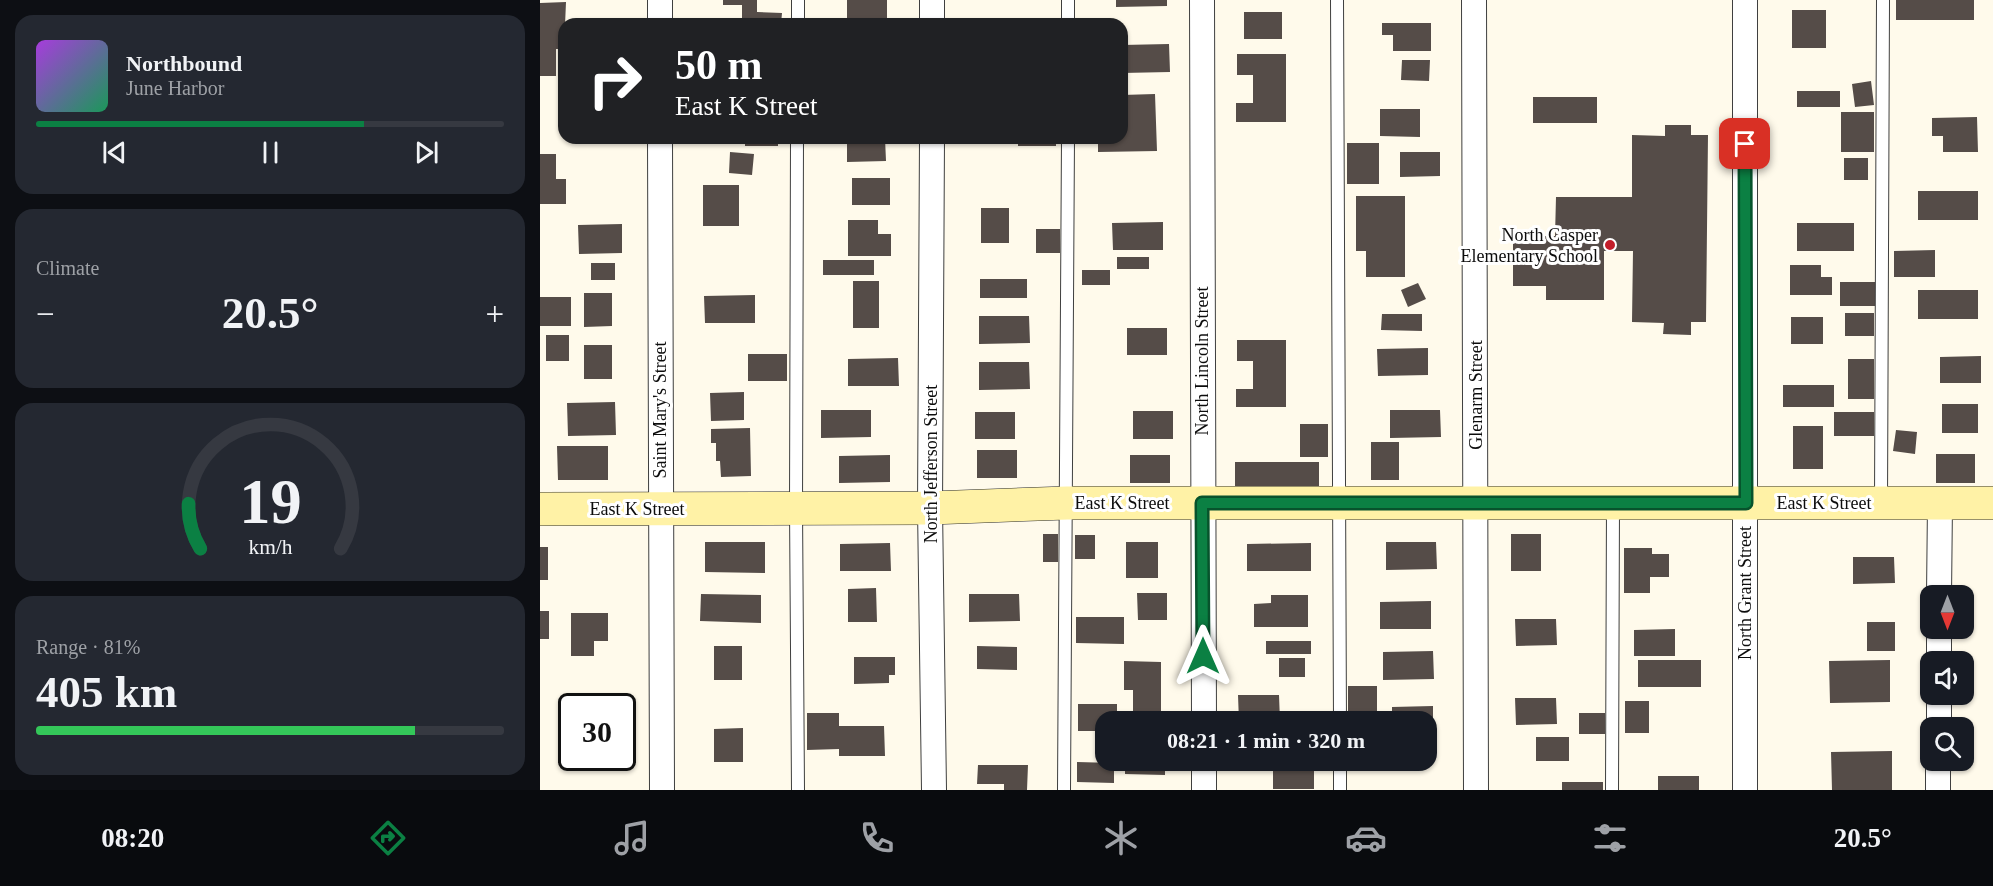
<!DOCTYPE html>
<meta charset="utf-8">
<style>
:root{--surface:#171b24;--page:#242831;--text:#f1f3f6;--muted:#9ea1a6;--line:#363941;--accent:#0b8043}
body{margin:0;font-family:Georgia,serif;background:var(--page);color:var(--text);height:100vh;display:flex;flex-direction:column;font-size:22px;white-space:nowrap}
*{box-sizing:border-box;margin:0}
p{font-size:20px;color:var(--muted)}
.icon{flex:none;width:33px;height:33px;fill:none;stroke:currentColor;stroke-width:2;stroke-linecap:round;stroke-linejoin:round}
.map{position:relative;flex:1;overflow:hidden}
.panel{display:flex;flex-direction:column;gap:15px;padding:15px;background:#0d0f14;width:540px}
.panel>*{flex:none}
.guide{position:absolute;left:18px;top:18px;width:570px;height:126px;border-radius:18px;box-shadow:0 2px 4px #0004;background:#202124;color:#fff;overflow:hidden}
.needle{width:39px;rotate:180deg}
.controls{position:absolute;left:1380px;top:585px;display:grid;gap:12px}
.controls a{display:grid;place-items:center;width:54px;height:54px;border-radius:12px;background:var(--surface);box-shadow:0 2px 4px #0004;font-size:30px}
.speed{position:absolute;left:18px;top:693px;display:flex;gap:12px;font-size:30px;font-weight:700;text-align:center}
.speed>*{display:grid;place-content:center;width:78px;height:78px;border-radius:50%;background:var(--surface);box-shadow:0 2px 4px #0004;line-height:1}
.speed .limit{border:3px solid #111;border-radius:9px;background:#fff;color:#111}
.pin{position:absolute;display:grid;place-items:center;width:51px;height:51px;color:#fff;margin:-26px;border-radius:12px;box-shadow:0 3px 9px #0006}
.me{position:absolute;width:66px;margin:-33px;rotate:0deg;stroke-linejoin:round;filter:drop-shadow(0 0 4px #0008)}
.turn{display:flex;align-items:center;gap:21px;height:126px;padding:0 18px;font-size:27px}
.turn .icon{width:78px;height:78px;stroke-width:2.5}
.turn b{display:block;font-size:42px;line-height:51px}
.big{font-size:45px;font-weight:700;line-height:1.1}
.panel .card{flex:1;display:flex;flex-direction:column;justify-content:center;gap:9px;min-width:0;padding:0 21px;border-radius:18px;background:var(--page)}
.panel .dial{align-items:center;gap:0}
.dial svg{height:156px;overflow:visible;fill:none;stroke:var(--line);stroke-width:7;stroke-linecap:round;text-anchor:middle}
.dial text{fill:var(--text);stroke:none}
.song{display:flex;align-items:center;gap:18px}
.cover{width:72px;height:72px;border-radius:9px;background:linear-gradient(135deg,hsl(280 70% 55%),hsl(150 70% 35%))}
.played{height:6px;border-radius:3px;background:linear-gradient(90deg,var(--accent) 70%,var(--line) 70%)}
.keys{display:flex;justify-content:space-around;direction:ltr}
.heat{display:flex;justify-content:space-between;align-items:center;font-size:33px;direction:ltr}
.charge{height:9px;border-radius:4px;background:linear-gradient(90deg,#34c759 81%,var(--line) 0)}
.trip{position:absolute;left:555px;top:711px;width:342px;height:60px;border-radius:18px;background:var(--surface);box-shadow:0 2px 4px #0004;font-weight:700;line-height:60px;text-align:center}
.dock{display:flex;height:96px;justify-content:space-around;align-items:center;background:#090b0e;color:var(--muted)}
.dock .icon{width:42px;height:42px}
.dock .on{color:var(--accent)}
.dock b{font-size:27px;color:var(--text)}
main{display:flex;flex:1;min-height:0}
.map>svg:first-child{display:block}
.building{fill:#554c48}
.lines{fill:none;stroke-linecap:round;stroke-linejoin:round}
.lane-casing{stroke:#3f3f3f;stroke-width:14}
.street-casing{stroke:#3f3f3f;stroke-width:26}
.secondary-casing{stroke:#2e2e2e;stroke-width:34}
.lane{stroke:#fff;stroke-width:12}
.street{stroke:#fff;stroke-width:24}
.secondary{stroke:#fff2a6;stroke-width:33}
.route-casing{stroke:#07532c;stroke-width:15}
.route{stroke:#0b8043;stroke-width:10}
.poi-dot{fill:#c31d2a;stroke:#fff;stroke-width:2}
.labels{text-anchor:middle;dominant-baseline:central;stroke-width:6;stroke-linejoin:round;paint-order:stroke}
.poi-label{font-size:18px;fill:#0c0c0c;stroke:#fff;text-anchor:end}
.street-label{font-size:18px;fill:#0c0c0c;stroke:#fff}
</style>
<main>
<section class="panel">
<div class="card">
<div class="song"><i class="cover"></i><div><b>Northbound</b><p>June Harbor</p></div></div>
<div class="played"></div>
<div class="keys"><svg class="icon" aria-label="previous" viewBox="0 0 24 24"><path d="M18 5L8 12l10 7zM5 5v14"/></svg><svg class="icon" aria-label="pause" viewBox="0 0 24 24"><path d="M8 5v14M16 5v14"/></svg><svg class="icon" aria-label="next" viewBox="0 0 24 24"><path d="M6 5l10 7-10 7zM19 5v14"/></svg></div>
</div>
<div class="card"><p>Climate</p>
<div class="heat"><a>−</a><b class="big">20.5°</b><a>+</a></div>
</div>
<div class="card dial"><svg viewBox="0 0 100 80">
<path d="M14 69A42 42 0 1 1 86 69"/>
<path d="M14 69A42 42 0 0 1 8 46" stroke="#0b8043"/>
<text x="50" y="56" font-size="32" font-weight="700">19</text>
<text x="50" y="72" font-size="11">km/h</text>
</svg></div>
<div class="card"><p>Range · 81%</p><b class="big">405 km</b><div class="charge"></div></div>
</section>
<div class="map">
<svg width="1453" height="790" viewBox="0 0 1453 790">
<rect width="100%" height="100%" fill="#fffaeb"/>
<!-- building -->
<path class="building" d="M183 0H217V12L242 13 241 24H202V5H183Z
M307 0H347V20H307Z
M576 0H627V6L576 7Z
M1356 0H1434V20H1356Z
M26 2 24 49H16V76H0V3Z
M1252 10H1286V48H1252Z
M704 12H742V39H704Z
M431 19H469V24H431Z
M842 23H891V51H853V35H842Z
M629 44 630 72 582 73V45Z
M697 54H746V122H696V103H713V75H697Z
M862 60H890L889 81 861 80Z
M1331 81 1334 105 1315 107 1312 84Z
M1257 91H1300V107H1257Z
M615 94 617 151 558 152V138H582V95Z
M993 97H1057V123H993Z
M840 109H880V137L840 136Z
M1301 112H1334V152H1301Z
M1437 117 1438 152H1403V136H1392V118Z
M1125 125H1151V135H1168L1166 322H1151V335L1123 334 1124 323 1092 322 1093 251H1064V300H1006V286H973V236H1015L1016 197H1092V135L1125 136Z
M205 138H238V146H205Z
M307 138H345L346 161 307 162Z
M478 138H516V146H478Z
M807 143H839V184H807Z
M190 152 214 154 212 175 189 173Z
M860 152H900V176L860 177Z
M0 154H16V179H26V204H0Z
M1304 158H1328V180H1304Z
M312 178H350V205H312Z
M163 185H199V226H163Z
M1378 191H1438V220H1378Z
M816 196H865V277H826V251H816Z
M441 208H469V243H441Z
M308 220H338V234H351V256H308Z
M623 222V250H573L572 223Z
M1257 223H1314V251H1257Z
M82 224V253L39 254 38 225Z
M496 229H520V253H496Z
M1395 250V277H1354V251Z
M577 257H609V269H577Z
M283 260H334V275H283Z
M51 263H75V280H51Z
M1250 265H1281V277H1292V295H1250Z
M542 270H570V285H542Z
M440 279H487V298H440Z
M313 281H339V328H313Z
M1300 282H1337V306H1300Z
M878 283 886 299 868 307 861 290Z
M1378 290H1438V319H1378Z
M44 293H72V326L44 327Z
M215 295V323H165L164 296Z
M0 297H31V326H0Z
M1305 313H1334V336H1305Z
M842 314H882V331L841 330Z
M439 316H489L490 343 439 344Z
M1251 317H1283V344H1251Z
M587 328H627V355H587Z
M6 335H29V361H6Z
M697 340H746V407H696V389H713V361H697Z
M44 345H72V379H44Z
M888 348V375L838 376 837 349Z
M208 354H247V381H208Z
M1441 356V383H1400V357Z
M358 358 359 386H308V359Z
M1308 359H1334V399H1308Z
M439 362H489L490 389 439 390Z
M1243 385H1294V407H1243Z
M204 392V420L171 421 170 393Z
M75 402 76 435 28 436 27 403Z
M1402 404H1438V433H1402Z
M281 410H331V437L281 438Z
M850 410H900L901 437 850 438Z
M593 411H633V439H593Z
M435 412H475V439H435Z
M1294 412H1334V436H1294Z
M760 424H788V457H760Z
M1253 426H1283V469H1253Z
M210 428 211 476 181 477 180 461H176V443H171V429Z
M1356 430 1377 432 1375 454 1353 451Z
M831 442H859V480H831Z
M17 446H68V480H18Z
M437 450H477V478H437Z
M1396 454H1435V483H1396Z
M350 455V482L299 483V456Z
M590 455H630V483H590Z
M695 462H779V487H695Z
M503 534H518V562H503Z
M971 534H1001V571H971Z
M535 535H555V559H535Z
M165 542H225V573L165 572Z
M586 542H618V578H586Z
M846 542H896L897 569 846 570Z
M350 543 351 571H300V544Z
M771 543V571H707V544Z
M0 547H8V580H0Z
M1084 548H1112V554H1129V577H1110V593H1084Z
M1313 557H1354L1355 583 1313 584Z
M336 588 337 622H308V589Z
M597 593H627V620H598Z
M161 594 221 595V623L160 621Z
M429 594H479L480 621 429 622Z
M731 595H768V627H714V604L731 603Z
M891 601V629H840V602Z
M0 611H9V639H0Z
M31 613H68V641H54V656H31Z
M536 617H584V644L536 643Z
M975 619H1016L1017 645 976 646Z
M1327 622H1355V651H1327Z
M1135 629V656H1094V630Z
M726 641H771V654H726Z
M174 646H202V680H174Z
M437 646 477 647V670L437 669Z
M893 651 894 679 843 680V652Z
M314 657H355V675H349V683L314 684Z
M739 658H765V677H739Z
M1098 660H1161V687H1098Z
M1350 660V702L1290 703 1289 661Z
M584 661 621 662V718H593V690H584Z
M808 686H837V722H808Z
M698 695H739L740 721 699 722Z
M975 698H1016L1017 724 976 725Z
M1085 701H1109V733H1085Z
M538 704H577V722H566V731H538Z
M893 706V733H886V722H852V707Z
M267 713H299V726H344L345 756H299V749L267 750Z
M1039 713H1065V734H1039Z
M203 728V762H174V729Z
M996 737H1029V761H996Z
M1352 751V790H1292L1291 752Z
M32 758H70V765L32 764Z
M585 760H625V775L585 774Z
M828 760H842V770H828Z
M537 762 574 763V783L537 782Z
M774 762V789H733V763Z
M438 765H488L487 790H464V784H437Z
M1118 776H1159V790H1118Z
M1022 782H1063V790H1022Z"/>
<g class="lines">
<!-- lane casing -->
<g class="lane-casing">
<path id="lane" d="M797 0 800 722
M258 24V0
M528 24V0
M257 138 256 508 258 790
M1341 501 1343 0
M800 760V790
M524 790 528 138
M1072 790 1073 503"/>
</g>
<!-- street casing -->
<g class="street-casing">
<path id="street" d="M120 0V24
M662 0 664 722
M934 0 936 790
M1205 0V790
M392 24V0
M120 138 122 790
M392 138 390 508 394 790
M1399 596 1400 503
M1399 662V628
M1399 728V694
M664 760V790
M1398 790V760"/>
</g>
<!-- secondary casing -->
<g class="secondary-casing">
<path id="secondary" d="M0 509 390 508 527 503H1453"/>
</g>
<!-- lane -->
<use href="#lane" class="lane"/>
<!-- street -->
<use href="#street" class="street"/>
<!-- secondary -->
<use href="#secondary" class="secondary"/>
</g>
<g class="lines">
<!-- route casing -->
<g class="route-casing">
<path id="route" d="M663 656 662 503H1206L1205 144"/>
</g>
<!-- route -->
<use href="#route" class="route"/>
</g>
<!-- markers -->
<circle class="poi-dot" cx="1070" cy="245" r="6"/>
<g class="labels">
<!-- poi labels -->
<g class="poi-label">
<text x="1058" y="235">North Casper<tspan x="1058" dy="21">Elementary School</tspan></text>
</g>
<!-- street labels -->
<g class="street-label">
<text transform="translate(662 361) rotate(-90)">North Lincoln Street</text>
<text transform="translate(936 395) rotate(-90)">Glenarm Street</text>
<text transform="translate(120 410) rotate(-90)">Saint Mary's Street</text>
<text transform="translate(391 464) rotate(-90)">North Jefferson Street</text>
<text x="582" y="503">East K Street</text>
<text x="1284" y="503">East K Street</text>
<text x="97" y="509">East K Street</text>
<text transform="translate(1205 593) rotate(-90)">North Grant Street</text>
</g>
</g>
</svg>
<div class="controls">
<a><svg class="needle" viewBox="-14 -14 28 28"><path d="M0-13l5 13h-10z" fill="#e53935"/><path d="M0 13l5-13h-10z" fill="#9ea1a6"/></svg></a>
<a><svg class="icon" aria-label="sound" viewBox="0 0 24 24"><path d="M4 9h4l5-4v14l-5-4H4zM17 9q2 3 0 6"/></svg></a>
<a><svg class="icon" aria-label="search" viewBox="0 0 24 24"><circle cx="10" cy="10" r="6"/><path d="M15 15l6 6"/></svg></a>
</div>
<div class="speed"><div class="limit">30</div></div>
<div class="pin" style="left:1205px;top:144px;background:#d93025"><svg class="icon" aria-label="arrive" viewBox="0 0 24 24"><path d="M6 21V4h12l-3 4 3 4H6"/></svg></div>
<svg class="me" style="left:663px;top:656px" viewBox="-20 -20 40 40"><path d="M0-17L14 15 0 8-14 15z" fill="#0b8043" stroke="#fff" stroke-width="4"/></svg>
<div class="trip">08:21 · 1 min · 320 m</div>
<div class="guide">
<div class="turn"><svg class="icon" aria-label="right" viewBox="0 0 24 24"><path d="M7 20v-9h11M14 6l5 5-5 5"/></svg><div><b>50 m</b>East K Street</div></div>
</div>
</div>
</main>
<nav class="dock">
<b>08:20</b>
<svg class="icon on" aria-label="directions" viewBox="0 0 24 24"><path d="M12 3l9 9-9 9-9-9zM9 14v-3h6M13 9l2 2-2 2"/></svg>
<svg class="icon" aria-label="music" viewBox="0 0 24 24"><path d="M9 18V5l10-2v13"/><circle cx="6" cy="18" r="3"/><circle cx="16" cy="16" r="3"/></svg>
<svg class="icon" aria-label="phone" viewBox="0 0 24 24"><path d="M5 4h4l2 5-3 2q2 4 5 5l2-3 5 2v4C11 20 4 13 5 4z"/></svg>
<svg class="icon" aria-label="climate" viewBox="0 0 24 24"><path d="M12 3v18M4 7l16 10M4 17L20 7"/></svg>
<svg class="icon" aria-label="car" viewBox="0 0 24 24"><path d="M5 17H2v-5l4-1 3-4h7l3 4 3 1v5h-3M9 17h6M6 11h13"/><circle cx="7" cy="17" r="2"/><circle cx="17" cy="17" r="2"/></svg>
<svg class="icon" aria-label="filters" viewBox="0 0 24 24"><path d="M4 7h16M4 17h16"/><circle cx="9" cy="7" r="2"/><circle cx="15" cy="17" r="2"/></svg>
<b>20.5°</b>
</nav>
